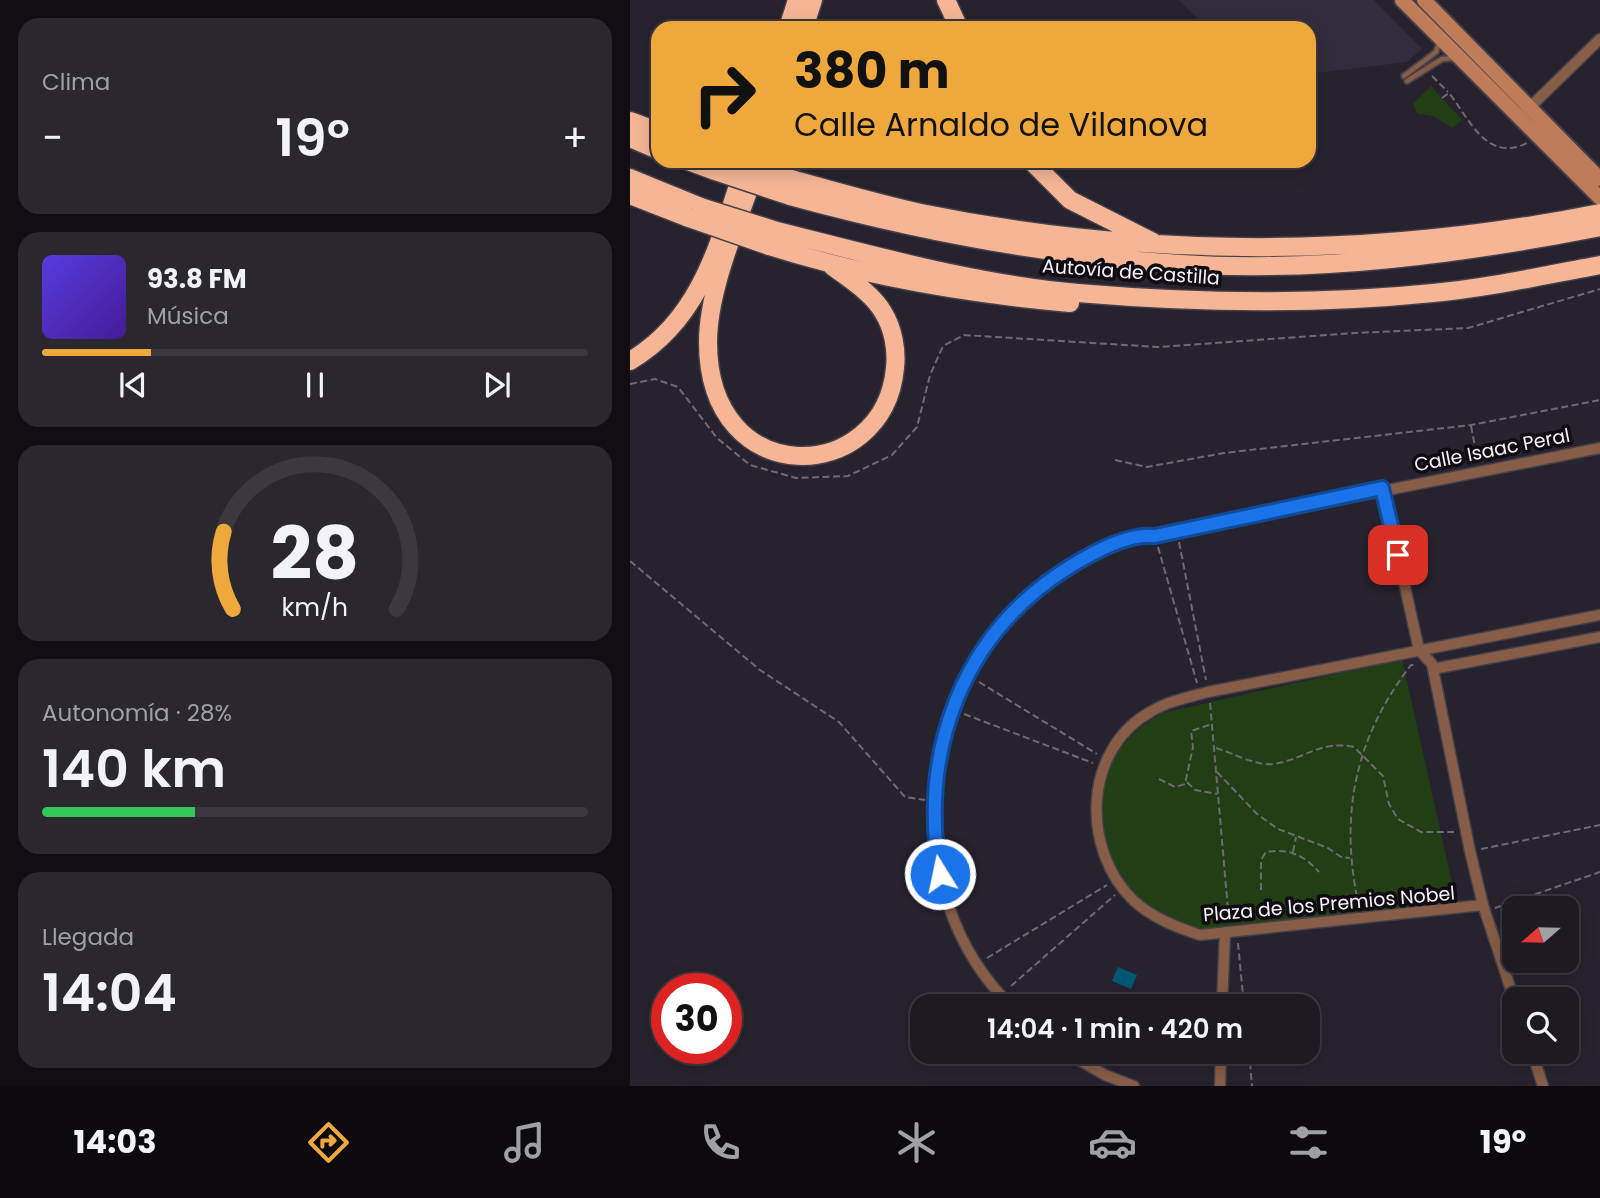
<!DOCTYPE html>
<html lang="es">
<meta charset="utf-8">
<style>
:root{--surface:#1d1a22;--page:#2a272f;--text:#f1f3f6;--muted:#a0a1a5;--line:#3b3840;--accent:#eea83c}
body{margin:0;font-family:Poppins,sans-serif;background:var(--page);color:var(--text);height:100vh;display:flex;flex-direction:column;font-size:26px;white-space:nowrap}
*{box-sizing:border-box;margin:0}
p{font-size:23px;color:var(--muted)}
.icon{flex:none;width:38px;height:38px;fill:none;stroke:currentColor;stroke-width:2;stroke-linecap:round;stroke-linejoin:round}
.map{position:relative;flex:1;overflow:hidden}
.panel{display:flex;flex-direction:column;gap:18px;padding:18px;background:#100e13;width:630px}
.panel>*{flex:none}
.top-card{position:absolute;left:21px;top:21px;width:665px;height:147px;border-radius:21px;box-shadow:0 4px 18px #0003,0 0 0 2px var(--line);background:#eea83c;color:#111;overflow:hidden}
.needle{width:46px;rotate:250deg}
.fabs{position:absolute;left:872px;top:896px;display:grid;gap:14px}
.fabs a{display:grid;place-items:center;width:77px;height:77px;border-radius:14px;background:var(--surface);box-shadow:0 4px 18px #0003,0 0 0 2px var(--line);font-size:35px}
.speed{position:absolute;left:21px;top:973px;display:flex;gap:14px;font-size:35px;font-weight:700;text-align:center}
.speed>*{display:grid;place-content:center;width:91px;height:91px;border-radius:50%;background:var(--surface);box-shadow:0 4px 18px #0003,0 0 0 2px var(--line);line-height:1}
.speed .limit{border:10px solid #d22;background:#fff;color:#111}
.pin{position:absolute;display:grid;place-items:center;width:60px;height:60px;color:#fff;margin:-30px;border-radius:14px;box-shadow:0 4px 10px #0006}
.me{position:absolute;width:77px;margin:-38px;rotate:350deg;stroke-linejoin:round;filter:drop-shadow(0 0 5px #0008)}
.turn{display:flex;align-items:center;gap:24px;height:147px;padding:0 28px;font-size:32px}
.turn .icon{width:91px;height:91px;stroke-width:2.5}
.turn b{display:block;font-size:49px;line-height:60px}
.big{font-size:52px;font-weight:600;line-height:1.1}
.panel .widget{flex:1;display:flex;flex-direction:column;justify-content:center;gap:10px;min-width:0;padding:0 24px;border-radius:21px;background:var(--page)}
.panel .dial{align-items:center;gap:0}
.dial svg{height:182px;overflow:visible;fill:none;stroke:var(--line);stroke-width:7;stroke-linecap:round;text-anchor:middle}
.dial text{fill:var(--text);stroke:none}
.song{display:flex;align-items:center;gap:21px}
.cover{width:84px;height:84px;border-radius:10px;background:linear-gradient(135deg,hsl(250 70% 55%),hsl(260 70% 35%))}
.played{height:7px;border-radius:4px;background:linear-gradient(90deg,var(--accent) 20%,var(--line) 20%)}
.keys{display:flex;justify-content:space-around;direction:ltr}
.heat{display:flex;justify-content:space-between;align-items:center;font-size:38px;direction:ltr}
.charge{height:10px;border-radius:5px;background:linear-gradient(90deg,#34c759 28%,var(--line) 0)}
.trip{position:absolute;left:280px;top:994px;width:410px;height:70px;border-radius:21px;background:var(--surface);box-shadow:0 4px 18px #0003,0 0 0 2px var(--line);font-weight:600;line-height:70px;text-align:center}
.menu{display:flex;height:112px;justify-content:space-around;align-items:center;background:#0c0a0e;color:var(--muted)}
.menu .icon{width:49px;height:49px}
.menu .on{color:var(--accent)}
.menu b{font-size:32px;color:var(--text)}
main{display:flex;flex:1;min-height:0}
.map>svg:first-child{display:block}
.built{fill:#322c3d}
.green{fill:#223e14}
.water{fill:#005874}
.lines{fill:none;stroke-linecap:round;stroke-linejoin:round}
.lane-casing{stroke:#44404b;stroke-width:8}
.street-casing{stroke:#44404b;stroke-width:13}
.secondary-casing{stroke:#44404b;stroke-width:18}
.highway-casing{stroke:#44404b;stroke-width:21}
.path{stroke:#6d6a74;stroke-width:2;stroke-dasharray:7 3.5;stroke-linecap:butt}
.lane{stroke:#875d47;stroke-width:4.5}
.street{stroke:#875d47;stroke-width:10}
.secondary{stroke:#bf7c58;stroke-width:14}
.highway{stroke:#f6b695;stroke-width:18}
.highway-bridge-casing{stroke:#44404b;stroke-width:21;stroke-linecap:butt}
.highway-bridge{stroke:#f6b695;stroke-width:18}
.route-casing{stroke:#114b97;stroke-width:18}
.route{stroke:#1a73e8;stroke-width:12}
.labels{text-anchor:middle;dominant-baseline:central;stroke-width:7;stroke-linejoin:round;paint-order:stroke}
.street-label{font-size:19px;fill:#f5f2fa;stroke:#0f0d12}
</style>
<main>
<section class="panel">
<div class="widget"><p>Clima</p>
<div class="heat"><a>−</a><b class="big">19°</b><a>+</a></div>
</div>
<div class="widget">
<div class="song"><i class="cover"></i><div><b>93.8 FM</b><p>Música</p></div></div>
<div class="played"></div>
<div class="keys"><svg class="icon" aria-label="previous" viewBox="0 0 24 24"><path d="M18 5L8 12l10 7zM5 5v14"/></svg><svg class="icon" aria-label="pause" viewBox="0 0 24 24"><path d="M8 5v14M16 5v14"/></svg><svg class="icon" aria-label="next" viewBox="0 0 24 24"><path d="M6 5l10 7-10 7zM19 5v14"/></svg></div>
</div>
<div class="widget dial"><svg viewBox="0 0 100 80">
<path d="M14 69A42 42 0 1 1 86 69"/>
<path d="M14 69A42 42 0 0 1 10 35" stroke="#eea83c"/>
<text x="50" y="56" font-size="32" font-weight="700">28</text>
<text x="50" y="72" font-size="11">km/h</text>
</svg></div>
<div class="widget"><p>Autonomía · 28%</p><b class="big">140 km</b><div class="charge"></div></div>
<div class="widget"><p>Llegada</p><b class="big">14:04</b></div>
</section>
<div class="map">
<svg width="970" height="1086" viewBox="0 0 970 1086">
<rect width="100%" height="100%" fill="#27232e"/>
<!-- built -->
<path class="built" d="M549 0H744L792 49 777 62 679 74V28H577Z"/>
<!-- green -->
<path class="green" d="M801 86 832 120 822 128 803 116 788 114 783 104Z
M772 659 828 910 572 929C549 923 529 915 509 899 499 891 492 875 485 864 455 806 475 742 533 713Z"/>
<!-- water -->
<path class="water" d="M488 967 507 975 501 989 482 981Z"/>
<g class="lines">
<!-- lane casing -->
<g class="lane-casing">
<path id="lane" d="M774 76 806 52 809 43
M777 81 812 59 826 58"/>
</g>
<!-- street casing -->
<g class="street-casing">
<path id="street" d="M895 112 970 39
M753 488 789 650 802 664 840 851 853 905 884 999
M803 669 970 637
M853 905 570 935C546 927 523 918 504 901 450 849 453 748 522 711 539 701 559 697 578 692L970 615
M381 1006C265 892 286 691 406 590 438 563 475 548 514 535L525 536 970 448
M592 1006 595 932
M435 1052 475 1075 504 1086
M902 1052 913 1086
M590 1086 591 1052"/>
</g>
<!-- secondary casing -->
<g class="secondary-casing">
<path id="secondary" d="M772 0 970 198
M794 0 970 179"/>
</g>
<!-- highway casing -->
<g class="highway-casing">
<path id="highway" d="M316 0 329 28
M158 28 167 0
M174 28 183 0
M0 121 28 131
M0 138 28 150
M58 161 85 171
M401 161 440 200 523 242
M126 169C109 220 78 288 78 342 78 493 254 486 265 368 267 349 263 328 253 312 242 293 219 279 202 266
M0 178 71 207
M168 181C209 192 250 204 291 213 515 259 746 258 970 213
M0 195 59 218
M160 196C288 231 417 256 550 264 690 273 833 254 970 227
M147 231C246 256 346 284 448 293 565 303 685 305 803 293 859 288 915 275 970 265
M139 246C237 277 338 294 440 303
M0 361C73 318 90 239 115 164"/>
</g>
<!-- path -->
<path class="path" d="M802 76 818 92
M812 98 819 93C840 120 857 163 897 143
M0 384 25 379 48 387 87 438 120 465 166 478 218 476 262 455 287 427 300 375 313 346 334 335 528 347 724 333 838 328 970 289
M841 426 848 462
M485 460 517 467 594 453 841 425 970 400
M549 542 576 680
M528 547 567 683
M0 561 130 670 209 722 275 797 295 800
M349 682 467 754
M580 703 599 921
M334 714 463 763
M586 748C604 753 624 766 644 764 675 759 690 740 724 747L753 776 759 804 768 819 791 832H824
M587 772 627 814 648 829 698 848 711 857 720 858
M529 779 545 787 555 784 563 747 561 731 582 724
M557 782 565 790 587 794
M851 849 970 825
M663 852 666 837
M631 890V860L636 852C658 848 674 855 689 872
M729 907C709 816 724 739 781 665H787
M865 908 970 872
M608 943 614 1006
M357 958 477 885
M381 986 485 895
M619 1052 622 1086"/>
<!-- lane -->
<use href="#lane" class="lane"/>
<!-- street -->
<use href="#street" class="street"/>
<!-- secondary -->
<use href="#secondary" class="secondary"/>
<!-- highway -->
<use href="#highway" class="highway"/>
<!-- highway-bridge casing -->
<g class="highway-bridge-casing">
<path id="highway-bridge" d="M107 161 168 181
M85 171 160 196
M71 207 147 231
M59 218 139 246"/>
</g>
<!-- highway-bridge -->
<use href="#highway-bridge" class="highway-bridge"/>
</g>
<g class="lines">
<!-- route casing -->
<g class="route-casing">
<path id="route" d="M310 874C289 751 332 633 441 566 464 552 498 533 525 536L752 488 768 555"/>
</g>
<!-- route -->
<use href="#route" class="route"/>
</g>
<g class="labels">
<!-- street labels -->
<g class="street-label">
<text transform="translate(501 272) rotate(4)">Autovía de Castilla</text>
<text transform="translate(862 450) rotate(-11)">Calle Isaac Peral</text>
<text transform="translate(699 904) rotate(-5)">Plaza de los Premios Nobel</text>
</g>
</g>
</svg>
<div class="fabs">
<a><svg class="needle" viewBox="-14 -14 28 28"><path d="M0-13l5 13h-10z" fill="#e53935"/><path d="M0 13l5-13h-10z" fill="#a0a1a5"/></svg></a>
<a><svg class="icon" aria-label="search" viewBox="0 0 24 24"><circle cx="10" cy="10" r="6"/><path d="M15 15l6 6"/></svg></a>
</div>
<div class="speed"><div class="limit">30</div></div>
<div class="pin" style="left:768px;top:555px;background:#d93025"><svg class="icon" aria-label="arrive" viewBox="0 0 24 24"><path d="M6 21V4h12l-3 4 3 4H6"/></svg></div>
<svg class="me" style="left:310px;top:874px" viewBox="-20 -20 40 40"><circle r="17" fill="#1a73e8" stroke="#fff" stroke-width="3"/><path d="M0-11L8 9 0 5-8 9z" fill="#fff"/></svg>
<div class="trip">14:04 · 1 min · 420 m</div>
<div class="top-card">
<div class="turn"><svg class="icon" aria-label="right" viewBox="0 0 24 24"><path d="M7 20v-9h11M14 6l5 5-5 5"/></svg><div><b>380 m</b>Calle Arnaldo de Vilanova</div></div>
</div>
</div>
</main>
<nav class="menu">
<b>14:03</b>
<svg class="icon on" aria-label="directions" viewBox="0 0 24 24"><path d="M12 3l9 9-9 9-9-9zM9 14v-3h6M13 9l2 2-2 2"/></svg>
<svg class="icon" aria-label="music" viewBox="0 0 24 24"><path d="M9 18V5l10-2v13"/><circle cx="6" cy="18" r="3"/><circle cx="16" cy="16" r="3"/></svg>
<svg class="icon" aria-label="phone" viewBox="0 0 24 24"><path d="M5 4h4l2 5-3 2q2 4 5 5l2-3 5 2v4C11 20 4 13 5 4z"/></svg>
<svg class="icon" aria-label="climate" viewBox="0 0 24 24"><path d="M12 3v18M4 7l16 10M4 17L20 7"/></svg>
<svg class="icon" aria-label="car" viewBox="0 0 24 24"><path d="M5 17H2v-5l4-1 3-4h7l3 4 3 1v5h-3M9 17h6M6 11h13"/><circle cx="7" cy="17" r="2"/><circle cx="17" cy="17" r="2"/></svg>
<svg class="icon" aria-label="filters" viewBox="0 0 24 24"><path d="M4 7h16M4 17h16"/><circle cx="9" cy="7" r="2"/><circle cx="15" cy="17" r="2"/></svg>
<b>19°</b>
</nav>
